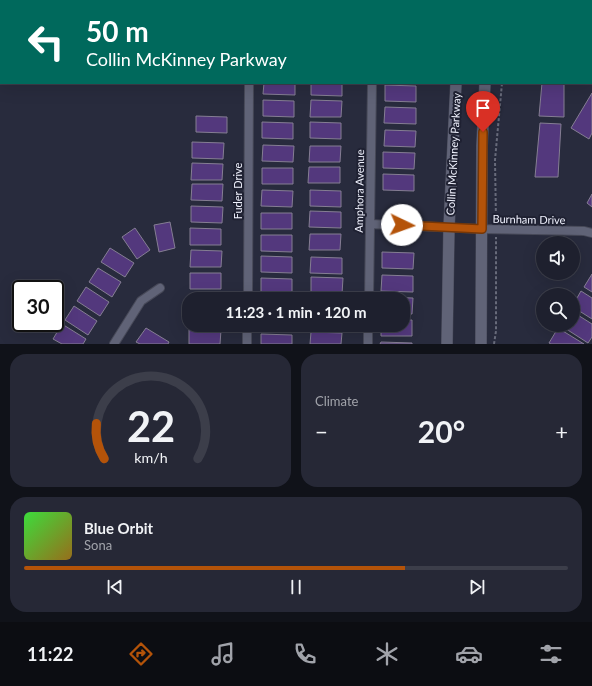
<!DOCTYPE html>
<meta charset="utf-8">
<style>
:root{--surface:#1e202e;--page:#262836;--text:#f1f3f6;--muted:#a1a3aa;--line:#3c3e4a;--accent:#b45309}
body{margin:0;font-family:Lato,sans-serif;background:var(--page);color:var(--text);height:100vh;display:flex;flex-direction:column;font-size:15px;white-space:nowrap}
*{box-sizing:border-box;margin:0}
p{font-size:13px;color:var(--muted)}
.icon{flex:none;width:22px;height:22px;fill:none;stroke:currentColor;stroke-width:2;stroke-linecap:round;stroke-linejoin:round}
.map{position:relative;height:344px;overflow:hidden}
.drawer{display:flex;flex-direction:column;gap:10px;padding:10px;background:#101219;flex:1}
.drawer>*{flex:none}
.hud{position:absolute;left:0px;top:0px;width:592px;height:84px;box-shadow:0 4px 16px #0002,0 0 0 1px var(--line);background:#00695c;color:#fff;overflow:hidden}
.controls{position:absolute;left:536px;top:236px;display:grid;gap:8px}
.controls a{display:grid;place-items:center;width:44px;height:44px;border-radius:50%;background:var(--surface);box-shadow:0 4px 16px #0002,0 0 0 1px var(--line);font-size:20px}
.speed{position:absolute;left:12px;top:280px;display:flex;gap:8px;font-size:20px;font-weight:700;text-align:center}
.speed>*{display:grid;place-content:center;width:52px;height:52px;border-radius:50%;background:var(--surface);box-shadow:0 4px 16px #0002,0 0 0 1px var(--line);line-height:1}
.speed .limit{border:2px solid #111;border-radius:6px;background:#fff;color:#111}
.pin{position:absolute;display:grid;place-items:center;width:34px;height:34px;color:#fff;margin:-41px -17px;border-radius:50% 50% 50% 0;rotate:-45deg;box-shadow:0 0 4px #0007}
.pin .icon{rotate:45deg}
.me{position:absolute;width:44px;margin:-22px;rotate:93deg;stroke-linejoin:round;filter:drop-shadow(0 0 3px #0008)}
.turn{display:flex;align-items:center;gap:14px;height:84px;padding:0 20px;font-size:18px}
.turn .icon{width:52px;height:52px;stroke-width:2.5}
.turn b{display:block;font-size:28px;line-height:34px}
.big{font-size:30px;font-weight:700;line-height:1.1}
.drawer .widget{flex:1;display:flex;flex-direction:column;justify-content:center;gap:6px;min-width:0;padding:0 14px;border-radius:16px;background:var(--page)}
.drawer .dial{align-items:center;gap:0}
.dial svg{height:104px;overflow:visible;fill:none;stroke:var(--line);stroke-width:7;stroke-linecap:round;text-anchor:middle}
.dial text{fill:var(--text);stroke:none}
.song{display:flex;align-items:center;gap:12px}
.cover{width:48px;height:48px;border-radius:6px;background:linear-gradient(135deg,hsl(120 70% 55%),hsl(40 70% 35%))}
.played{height:4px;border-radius:2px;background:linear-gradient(90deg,var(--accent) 70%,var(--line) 70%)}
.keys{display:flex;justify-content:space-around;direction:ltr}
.heat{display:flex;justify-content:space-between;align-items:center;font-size:22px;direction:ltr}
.drawer .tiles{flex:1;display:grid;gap:10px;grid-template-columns:1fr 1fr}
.widget:last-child{grid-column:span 2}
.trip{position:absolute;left:182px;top:292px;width:228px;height:40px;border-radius:16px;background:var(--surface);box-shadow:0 4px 16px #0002,0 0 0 1px var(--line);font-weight:700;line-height:40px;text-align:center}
.dock{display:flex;height:64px;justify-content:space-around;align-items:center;background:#0c0d12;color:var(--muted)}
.dock .icon{width:28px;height:28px}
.dock .active{color:var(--accent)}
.dock b{font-size:18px;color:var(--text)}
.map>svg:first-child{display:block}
.building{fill:#53387d;stroke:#857e93}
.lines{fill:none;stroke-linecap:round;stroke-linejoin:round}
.lane-casing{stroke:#474958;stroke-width:5.5}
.street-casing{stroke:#474958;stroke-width:10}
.secondary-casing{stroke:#474958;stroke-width:12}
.path{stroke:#686b7b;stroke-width:2;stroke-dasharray:3 2;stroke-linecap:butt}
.lane{stroke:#606377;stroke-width:4}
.street{stroke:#606377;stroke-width:8}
.secondary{stroke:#606377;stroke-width:11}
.route-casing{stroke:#753606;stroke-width:10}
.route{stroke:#b45309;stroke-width:7}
.labels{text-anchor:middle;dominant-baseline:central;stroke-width:4;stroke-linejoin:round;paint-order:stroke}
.street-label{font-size:11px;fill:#f0f2fe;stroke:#1f2132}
</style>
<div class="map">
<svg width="592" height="344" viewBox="0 0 592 344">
<rect width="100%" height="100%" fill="#282b3d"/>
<!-- building -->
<path class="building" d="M143 0H216V1H142Z
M264 83H295V95L263 94Z
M311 83H342V96L311 95Z
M542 83H564V117L539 116Z
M385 85 416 86V102L385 101Z
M592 93V133L589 139 571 128Z
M263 100 294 101V117L263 116Z
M311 100 342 101 341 117H310Z
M385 107 416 108V124L384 123Z
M196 116 227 117V133L196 132Z
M262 122 293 123V139L262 138Z
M310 122 341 123V139L310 138Z
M540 123 561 124 558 177H535Z
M385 130 416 131 415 147 384 146Z
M192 142 224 143 223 159 192 158Z
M263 145 294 146 293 162 262 161Z
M310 146H341L340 162H309Z
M383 152 415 153 414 169 383 168Z
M192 163 223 164 222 180H191Z
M309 167H340V183H308Z
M262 168H293V184H262Z
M383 174 414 175V191L383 190Z
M192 184H223L222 201 191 200Z
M262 190 293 191 292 207 261 206Z
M310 190 341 191V207L310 206Z
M592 194V207L587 203Z
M191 206 223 207 222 223 191 222Z
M310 211 341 212V228L309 227Z
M261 213H292V229H261Z
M170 222 175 248 159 252 154 225Z
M135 228 150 250 137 259 122 237Z
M190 228 221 229V245H190Z
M310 234H341L340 250H309Z
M261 235H292V252L261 251Z
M110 248 134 263 125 277 101 262Z
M191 250 222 251 221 267H190Z
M382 252 414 253 413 269 382 268Z
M261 256 292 257V273L261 272Z
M311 257 342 258V274L310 273Z
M98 268 121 282 112 297 89 282Z
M190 273H221V289H190Z
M592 274V292L584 287Z
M382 275 413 276V292L381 291Z
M311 277 343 278 342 294 311 293Z
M261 278 292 279V295L261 294Z
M86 287 109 302 100 316 77 301Z
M581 291 592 298V319L573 307V305Z
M382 297 413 298 412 314H403V299H382Z
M74 306 97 321 88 335 65 320Z
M573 312 592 324V337L588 343 560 325H573Z
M403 320H412V336H381V325H403Z
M62 324 86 339 83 344H62L53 339Z
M261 325H292V329L261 328Z
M311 325H342V327L311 326Z
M146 328 169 342 168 344H140L136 342Z
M558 328 584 344H551L549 343Z
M189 330H221L220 344H189Z
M311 332 342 333 341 344H310Z
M261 334 292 335V344H261Z
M381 342 412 343V344H380Z"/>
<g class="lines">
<!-- lane casing -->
<g class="lane-casing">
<path id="lane" d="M125 1 126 0
M229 1 230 0
M570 1V0"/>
</g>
<!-- street casing -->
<g class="street-casing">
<path id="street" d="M370 224 482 229 584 231 592 233
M248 299 249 83
M369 299 372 83
M114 344 141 301 160 288
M247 344V325
M368 344V325"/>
</g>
<!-- secondary casing -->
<g class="secondary-casing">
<path id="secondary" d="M463 1V0
M493 1V0
M447 344 449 227 456 83
M481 344 482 146 485 83"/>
</g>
<!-- path -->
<path class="path" d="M496 221 495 160 502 83
M494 344 496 331V237"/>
<!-- lane -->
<use href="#lane" class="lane"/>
<!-- street -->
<use href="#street" class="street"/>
<!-- secondary -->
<use href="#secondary" class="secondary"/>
</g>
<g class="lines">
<!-- route casing -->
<g class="route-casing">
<path id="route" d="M402 225 482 229 483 132"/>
</g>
<!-- route -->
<use href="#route" class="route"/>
</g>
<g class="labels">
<!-- street labels -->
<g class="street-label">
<text transform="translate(453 154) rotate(-87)">Collin McKinney Parkway</text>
<text transform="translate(237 191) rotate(-90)">Fuder Drive</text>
<text transform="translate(359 191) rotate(-89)">Amphora Avenue</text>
<text transform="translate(529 219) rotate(1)">Burnham Drive</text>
</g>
</g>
</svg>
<div class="controls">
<a><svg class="icon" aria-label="sound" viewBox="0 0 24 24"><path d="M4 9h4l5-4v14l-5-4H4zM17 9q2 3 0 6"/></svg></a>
<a><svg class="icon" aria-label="search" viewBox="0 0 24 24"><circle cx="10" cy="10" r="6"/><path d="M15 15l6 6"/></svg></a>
</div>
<div class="speed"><div class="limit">30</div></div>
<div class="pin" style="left:483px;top:132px;background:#d93025"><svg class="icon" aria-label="arrive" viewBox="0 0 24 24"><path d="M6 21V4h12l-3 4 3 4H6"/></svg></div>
<svg class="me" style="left:402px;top:225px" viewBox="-20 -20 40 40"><circle r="19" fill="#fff"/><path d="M0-13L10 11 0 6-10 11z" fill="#b45309"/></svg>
<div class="trip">11:23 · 1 min · 120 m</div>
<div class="hud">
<div class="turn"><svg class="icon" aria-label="left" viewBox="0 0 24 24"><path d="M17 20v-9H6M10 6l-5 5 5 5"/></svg><div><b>50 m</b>Collin McKinney Parkway</div></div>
</div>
</div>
<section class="drawer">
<div class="tiles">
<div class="widget dial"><svg viewBox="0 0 100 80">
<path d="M14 69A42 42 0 1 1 86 69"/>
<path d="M14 69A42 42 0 0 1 8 42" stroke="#b45309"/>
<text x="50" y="56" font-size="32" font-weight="700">22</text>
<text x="50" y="72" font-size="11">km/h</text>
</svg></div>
<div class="widget"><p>Climate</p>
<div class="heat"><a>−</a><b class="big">20°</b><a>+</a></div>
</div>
<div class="widget">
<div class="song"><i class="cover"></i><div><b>Blue Orbit</b><p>Sona</p></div></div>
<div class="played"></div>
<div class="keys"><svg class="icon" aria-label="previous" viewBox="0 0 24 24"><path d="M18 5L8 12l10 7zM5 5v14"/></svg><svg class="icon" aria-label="pause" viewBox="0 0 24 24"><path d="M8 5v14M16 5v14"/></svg><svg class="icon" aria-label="next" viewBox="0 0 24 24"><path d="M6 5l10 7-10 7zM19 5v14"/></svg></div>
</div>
</div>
</section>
<nav class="dock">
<b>11:22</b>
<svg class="icon active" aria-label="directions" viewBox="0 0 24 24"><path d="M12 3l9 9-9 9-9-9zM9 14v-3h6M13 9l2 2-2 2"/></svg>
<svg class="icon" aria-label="music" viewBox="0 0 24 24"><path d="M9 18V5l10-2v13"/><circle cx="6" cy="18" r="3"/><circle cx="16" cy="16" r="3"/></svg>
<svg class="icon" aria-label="phone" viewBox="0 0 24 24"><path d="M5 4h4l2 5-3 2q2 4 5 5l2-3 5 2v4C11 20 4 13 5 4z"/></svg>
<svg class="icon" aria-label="climate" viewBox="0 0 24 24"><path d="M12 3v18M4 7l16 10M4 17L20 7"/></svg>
<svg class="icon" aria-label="car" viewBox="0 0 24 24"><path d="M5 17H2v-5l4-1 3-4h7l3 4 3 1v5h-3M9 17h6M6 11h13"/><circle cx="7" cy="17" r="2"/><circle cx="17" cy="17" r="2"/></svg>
<svg class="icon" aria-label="filters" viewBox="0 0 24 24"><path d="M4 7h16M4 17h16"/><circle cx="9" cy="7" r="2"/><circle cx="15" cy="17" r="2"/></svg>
</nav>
